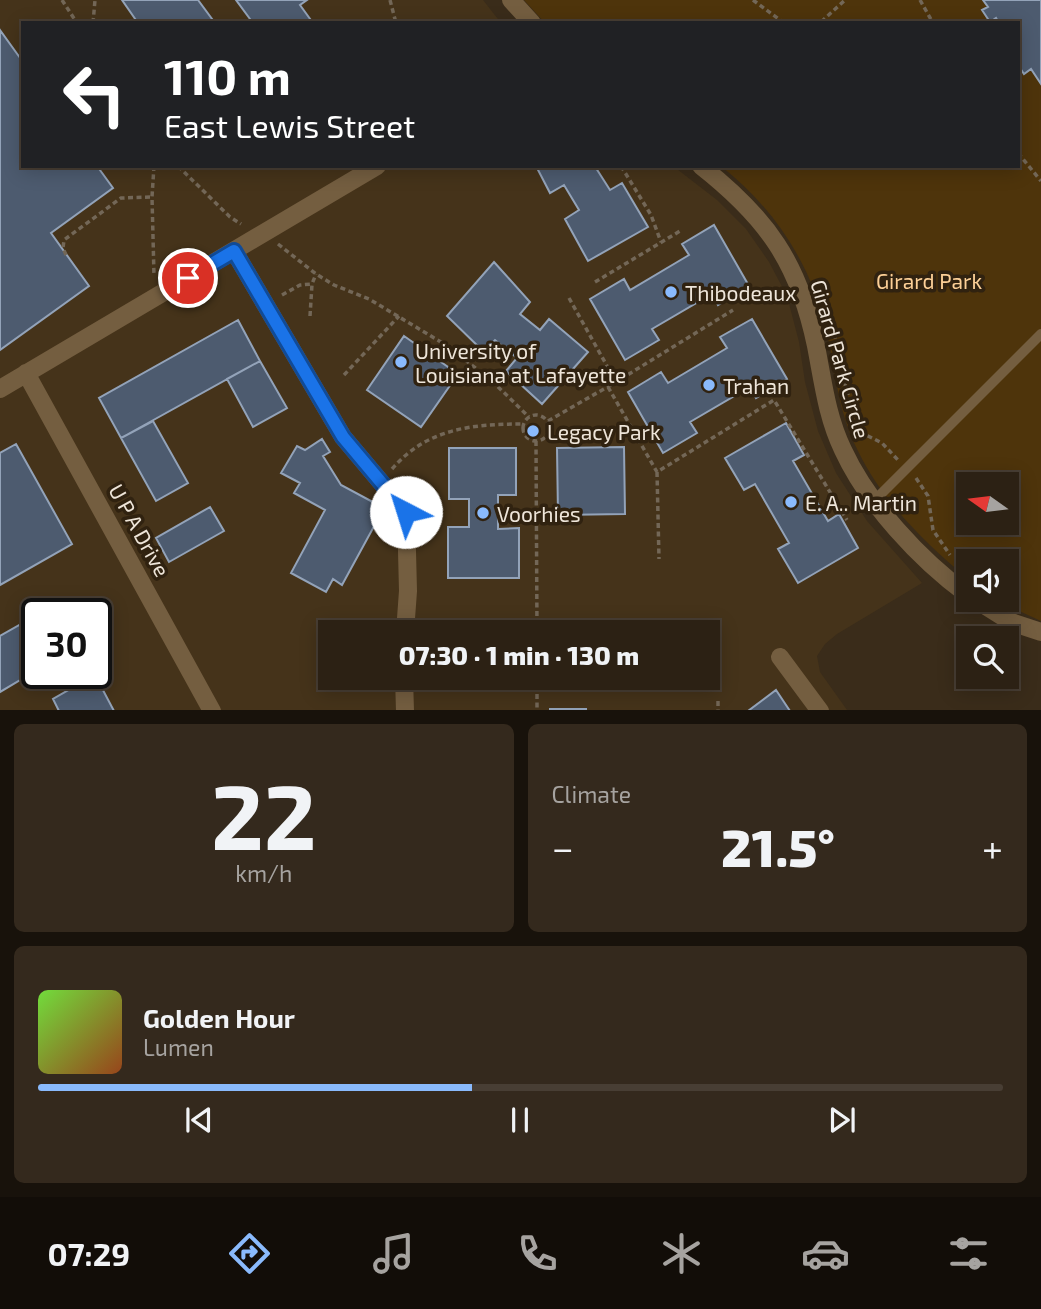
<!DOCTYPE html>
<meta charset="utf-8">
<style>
:root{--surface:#2c2114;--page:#34291d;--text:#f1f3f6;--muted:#a6a3a0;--line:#483e34;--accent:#8abafc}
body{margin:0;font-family:"Exo 2",sans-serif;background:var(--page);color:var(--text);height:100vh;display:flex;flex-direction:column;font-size:26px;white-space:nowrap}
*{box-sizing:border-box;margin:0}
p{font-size:23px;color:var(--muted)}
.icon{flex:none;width:38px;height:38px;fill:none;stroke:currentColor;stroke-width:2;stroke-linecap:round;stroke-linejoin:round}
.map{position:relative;height:710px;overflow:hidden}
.details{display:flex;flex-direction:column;gap:14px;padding:14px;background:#18120b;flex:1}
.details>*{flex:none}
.banner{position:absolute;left:21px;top:21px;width:999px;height:147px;border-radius:0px;box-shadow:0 4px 18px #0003,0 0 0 2px var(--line);background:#202124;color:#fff;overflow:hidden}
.needle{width:46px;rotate:284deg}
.buttons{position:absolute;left:956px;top:472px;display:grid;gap:14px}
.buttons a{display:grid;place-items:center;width:63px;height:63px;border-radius:0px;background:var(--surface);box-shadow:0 4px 18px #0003,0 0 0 2px var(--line);font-size:35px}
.speed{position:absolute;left:21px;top:598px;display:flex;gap:14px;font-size:35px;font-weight:700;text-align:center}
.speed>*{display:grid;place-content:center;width:91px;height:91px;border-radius:50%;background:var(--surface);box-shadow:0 4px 18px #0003,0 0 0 2px var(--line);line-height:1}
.speed .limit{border:4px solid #111;border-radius:10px;background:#fff;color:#111}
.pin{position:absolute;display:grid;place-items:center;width:60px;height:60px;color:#fff;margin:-30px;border:4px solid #fff;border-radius:50%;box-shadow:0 2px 7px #0007}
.me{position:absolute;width:77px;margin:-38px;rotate:320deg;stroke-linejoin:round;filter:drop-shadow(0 0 5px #0008)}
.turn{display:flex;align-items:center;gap:24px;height:147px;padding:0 28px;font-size:32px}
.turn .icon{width:91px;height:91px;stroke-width:2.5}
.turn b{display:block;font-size:49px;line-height:60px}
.big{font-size:52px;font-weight:800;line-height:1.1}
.details .widget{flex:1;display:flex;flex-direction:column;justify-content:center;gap:10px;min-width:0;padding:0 24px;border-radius:10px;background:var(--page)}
.details .dial{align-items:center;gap:0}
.dial b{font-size:91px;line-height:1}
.song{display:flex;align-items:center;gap:21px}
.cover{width:84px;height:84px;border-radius:10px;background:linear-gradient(135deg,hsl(100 70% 55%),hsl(20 70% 35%))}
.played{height:7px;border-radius:4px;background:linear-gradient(90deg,var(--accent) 45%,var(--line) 45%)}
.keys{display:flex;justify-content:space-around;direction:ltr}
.heat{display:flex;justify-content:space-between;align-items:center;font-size:38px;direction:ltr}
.details .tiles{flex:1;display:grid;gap:14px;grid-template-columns:1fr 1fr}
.widget:last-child{grid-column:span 2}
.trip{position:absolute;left:318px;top:620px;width:402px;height:70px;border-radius:0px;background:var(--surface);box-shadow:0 4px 18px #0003,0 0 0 2px var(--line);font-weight:800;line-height:70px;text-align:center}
.tab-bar{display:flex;height:112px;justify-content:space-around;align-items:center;background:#120d08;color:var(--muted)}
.tab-bar .icon{width:49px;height:49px}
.tab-bar .active{color:var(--accent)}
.tab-bar b{font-size:32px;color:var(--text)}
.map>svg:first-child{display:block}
.built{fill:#45331a;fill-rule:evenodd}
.green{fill:#4e340b;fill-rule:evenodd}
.building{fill:#4d5b6f;stroke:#93a3b9;stroke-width:2}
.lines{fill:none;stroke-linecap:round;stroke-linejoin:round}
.path{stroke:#736757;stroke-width:3.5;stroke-dasharray:5 3.5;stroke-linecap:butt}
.lane{stroke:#745e40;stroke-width:10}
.street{stroke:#745e40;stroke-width:18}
.route-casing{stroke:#114b97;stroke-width:18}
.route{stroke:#1a73e8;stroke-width:12}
.poi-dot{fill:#8abafc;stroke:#302210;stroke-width:2.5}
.labels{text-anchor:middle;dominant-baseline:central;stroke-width:7;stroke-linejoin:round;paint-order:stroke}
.park-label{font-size:21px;fill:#fdd097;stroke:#302210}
.poi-label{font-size:21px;fill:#eee5d9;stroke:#302210;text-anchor:start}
.street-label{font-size:21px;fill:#eee5d9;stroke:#302210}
</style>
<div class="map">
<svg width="1041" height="711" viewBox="0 0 1041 711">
<rect width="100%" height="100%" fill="#3a2c1a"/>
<!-- built -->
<path class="built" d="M0 0H483L501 23H23V166H673L717 200 746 229 769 262 787 296 799 342 805 382 818 431 836 473 867 521 922 583 837 634 825 644 817 656 820 672 847 710H0ZM37 614H96V674H37ZM331 632H709V677H331Z"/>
<!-- green -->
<path class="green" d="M524 0H1041V621L995 600H1006V562H968V579C925 543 882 501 858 451 838 411 836 375 827 333 812 265 775 209 721 166H1018V23H545ZM968 485H1006V523H968Z"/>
<!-- building -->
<path class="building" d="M122 0H198L215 23H138Z
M236 0H307L300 5 313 23H253Z
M983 0H1041V84L1031 69 1024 74 1018 65V23H999L996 18 990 22 982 10 988 7Z
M0 30 23 62V166H97L113 188 51 233 89 286 0 350Z
M536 166H599L596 168 610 190 622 183 648 227 588 261 565 219 579 210 564 185 550 193Z
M714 225 749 286 718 305 712 294 652 329 659 340 625 360 590 299 624 279 630 290 689 255 682 244Z
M494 262 530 302 520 314 540 330 549 319 588 352 542 404 506 371 517 358 495 340 484 352 447 316Z
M752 319 787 379 756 398 750 387 690 422 697 433 663 453 628 392 661 372 668 383 727 348 720 337Z
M238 320 260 361 121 438 99 398Z
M404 336 458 374 421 427 367 390Z
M260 361 287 408 253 427 227 379Z
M153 421 188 483 156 501 121 438Z
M786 423 804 455 793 461 828 521 839 514 858 548 798 583 778 549 789 543 755 484 744 490 725 458Z
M322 439 330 452 323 456 341 485 384 508 342 585 333 579 326 592 291 573 325 510 294 493 300 483 281 473 297 446 305 450Z
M16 444 72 544 0 585V453Z
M624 447 625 514 558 515 557 448Z
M449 448H516V495H498V529L519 528V578H448V527H469V499H449Z
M210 507 224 531 169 562 156 538Z
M37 615V670L0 692V636Z
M95 675 114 711H59L53 699Z
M776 690 790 711H748Z
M550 709H587L550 711Z"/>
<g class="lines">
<!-- path -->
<path class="path" d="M62 0 77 23
M390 0 396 23
M753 0 784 23
M920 0 933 23
M93 23 95 0
M813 23 821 22 845 0
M1018 153 1041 181
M154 166 152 197 154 276
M178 166 230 217 241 224
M621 166 651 215 661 242
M278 244 316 274 334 285 369 299 446 345 491 380 529 417
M66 255 63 248 64 240 121 198 152 197
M595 282 680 231
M282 295 300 285 312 284
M569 298 616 382 733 310
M828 309 838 349
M310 316 312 284 316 274
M842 374 852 408 864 434 882 443 898 460
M344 375 399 316
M608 387 657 472 774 400 847 520
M523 428a13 13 0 1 1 26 0a13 13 0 1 1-26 0Z
M548 421 616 382
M536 441 537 632
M392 469C427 428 473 424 524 424
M657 472 659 559
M916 478 928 496 933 530 950 555
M537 677V711
M718 701V711"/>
<!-- lane -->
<path class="lane" d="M874 501 1041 334"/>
<!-- street -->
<path class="street" d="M511 0 532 23
M701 166C767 218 799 263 816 346 823 382 827 417 843 450 868 504 920 560 968 595
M234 251 343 437 406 512 408 591 405 632
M26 373 212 711
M0 389 377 166
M976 600 1011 622 1041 632
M780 657 820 711
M404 677 405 711"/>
</g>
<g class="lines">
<!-- route casing -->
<g class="route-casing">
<path id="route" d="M188 278 234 251 343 437 406 512"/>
</g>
<!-- route -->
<use href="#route" class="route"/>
</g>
<!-- markers -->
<g class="poi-dot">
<circle cx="671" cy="292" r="7"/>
<circle cx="401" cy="362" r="7"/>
<circle cx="709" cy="385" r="7"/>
<circle cx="533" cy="431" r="7"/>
<circle cx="791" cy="502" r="7"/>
<circle cx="483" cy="513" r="7"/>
</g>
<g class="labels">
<!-- park labels -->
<g class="park-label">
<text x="929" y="280">Girard Park</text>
</g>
<!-- poi labels -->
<g class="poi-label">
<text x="685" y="292">Thibodeaux</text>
<text x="415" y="350">University of<tspan x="415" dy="24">Louisiana at Lafayette</tspan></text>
<text x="723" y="385">Trahan</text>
<text x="547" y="431">Legacy Park</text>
<text x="805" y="502">E. A.. Martin</text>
<text x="497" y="513">Voorhies</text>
</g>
<!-- street labels -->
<g class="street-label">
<text transform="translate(841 359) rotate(74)">Girard Park Circle</text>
<text transform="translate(140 530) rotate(61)">U P A Drive</text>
</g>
</g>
</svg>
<div class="buttons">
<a><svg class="needle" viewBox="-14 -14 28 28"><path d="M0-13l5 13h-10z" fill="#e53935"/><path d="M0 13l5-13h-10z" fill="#a6a3a0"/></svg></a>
<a><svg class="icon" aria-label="sound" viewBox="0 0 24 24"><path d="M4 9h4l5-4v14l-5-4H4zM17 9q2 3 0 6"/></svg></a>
<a><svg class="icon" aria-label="search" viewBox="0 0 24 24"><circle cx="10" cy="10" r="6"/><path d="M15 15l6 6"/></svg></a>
</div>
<div class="speed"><div class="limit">30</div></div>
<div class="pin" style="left:188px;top:278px;background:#d93025"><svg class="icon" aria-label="arrive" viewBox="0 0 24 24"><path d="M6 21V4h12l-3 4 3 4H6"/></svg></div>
<svg class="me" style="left:406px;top:512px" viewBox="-20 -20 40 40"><circle r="19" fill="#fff"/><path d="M0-13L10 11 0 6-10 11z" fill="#1a73e8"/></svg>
<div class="trip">07:30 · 1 min · 130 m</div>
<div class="banner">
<div class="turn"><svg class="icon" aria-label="left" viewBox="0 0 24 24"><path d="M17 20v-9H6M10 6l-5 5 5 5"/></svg><div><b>110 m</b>East Lewis Street</div></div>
</div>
</div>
<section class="details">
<div class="tiles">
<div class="widget dial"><b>22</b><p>km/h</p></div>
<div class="widget"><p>Climate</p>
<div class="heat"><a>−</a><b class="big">21.5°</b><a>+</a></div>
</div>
<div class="widget">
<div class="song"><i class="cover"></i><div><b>Golden Hour</b><p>Lumen</p></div></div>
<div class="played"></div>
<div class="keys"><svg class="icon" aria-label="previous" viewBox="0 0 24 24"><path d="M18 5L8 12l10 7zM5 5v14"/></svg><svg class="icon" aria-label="pause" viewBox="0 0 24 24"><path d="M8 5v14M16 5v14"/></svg><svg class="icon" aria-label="next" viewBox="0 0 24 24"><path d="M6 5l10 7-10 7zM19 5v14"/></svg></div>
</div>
</div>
</section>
<nav class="tab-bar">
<b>07:29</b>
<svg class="icon active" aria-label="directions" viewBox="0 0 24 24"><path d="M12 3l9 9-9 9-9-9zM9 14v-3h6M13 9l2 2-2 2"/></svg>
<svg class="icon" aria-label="music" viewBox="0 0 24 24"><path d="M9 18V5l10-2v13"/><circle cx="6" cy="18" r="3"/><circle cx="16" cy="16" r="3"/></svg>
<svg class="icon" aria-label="phone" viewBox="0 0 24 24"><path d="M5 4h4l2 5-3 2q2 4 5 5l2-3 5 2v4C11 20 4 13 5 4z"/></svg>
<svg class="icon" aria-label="climate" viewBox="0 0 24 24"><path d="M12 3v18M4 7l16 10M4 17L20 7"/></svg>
<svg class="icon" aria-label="car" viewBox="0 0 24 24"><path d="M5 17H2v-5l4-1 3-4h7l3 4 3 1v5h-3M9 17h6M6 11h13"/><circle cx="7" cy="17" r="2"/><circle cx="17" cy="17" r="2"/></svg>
<svg class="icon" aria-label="filters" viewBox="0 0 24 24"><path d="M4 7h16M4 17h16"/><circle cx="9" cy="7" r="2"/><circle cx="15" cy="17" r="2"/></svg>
</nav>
